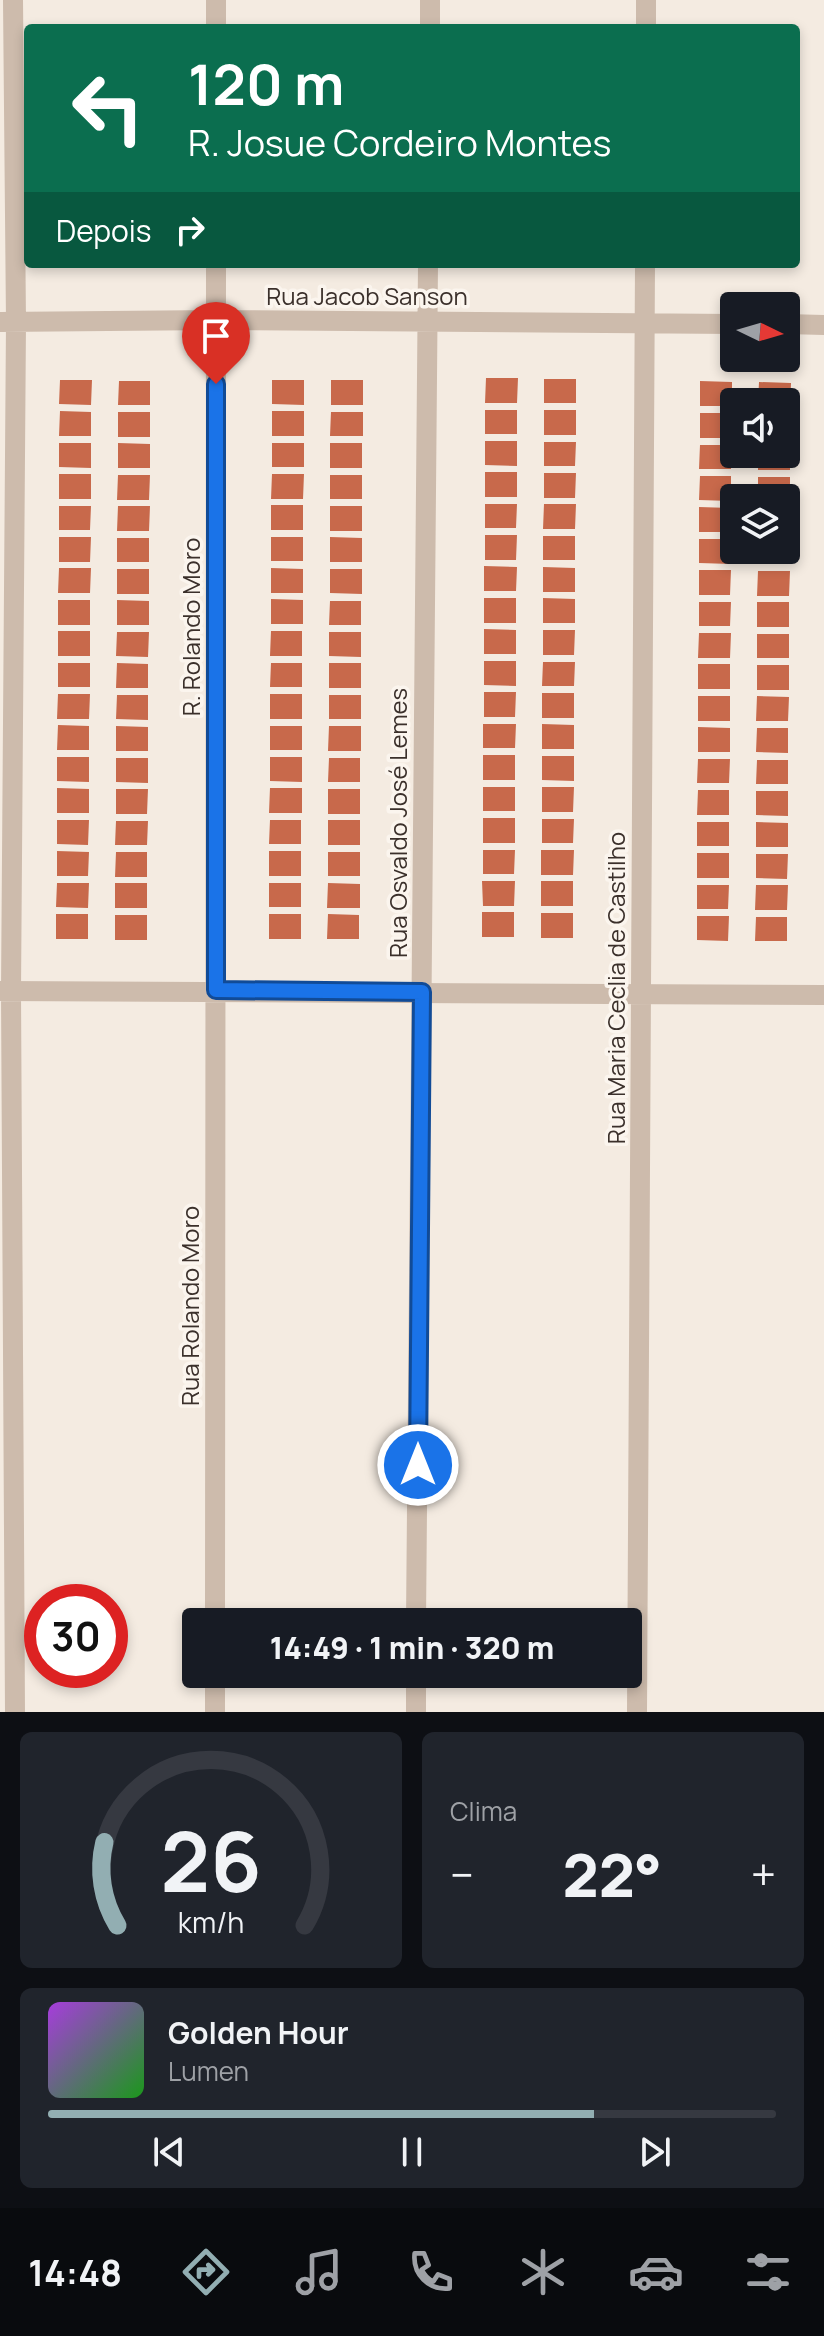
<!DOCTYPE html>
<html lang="pt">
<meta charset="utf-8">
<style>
:root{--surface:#171b24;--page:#20242c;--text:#f1f3f6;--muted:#9ea1a6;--line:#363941;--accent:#92aeb2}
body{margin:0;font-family:Manrope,sans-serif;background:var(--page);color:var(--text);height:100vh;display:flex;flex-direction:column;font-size:30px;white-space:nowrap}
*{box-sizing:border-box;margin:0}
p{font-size:26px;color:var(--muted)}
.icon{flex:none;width:44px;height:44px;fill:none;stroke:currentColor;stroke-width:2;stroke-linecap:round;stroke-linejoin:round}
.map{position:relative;height:1712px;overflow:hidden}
.sheet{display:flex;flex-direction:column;gap:20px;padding:20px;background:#0d0f14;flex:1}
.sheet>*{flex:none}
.top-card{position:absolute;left:24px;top:24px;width:776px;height:244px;border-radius:8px;box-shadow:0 4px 12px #0003;background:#0b6e4f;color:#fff;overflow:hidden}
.needle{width:52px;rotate:95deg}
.fabs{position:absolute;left:720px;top:292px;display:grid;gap:16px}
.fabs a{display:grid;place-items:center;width:80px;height:80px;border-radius:8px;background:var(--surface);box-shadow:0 4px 12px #0003;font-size:40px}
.speed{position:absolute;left:24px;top:1584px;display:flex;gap:16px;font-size:40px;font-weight:700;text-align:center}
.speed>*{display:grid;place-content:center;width:104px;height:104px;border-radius:50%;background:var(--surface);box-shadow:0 4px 12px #0003;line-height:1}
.speed .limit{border:12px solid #d22;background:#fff;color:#111}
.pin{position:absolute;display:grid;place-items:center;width:68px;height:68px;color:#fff;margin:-82px -34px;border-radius:50% 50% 50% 0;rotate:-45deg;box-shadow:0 0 8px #0007}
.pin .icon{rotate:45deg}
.me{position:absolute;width:88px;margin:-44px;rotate:0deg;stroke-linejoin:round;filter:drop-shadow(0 0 6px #0008)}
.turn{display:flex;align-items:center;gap:28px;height:168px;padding:0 32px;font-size:36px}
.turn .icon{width:104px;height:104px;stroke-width:2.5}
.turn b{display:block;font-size:56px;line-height:68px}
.then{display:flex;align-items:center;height:76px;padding:0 32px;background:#0003;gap:16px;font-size:30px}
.big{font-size:60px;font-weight:800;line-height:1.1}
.sheet .card{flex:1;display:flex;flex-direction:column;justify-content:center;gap:12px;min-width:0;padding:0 28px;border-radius:12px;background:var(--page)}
.sheet .dial{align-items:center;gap:0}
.dial svg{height:208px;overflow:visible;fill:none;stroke:var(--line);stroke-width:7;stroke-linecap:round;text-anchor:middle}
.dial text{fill:var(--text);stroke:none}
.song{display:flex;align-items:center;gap:24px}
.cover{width:96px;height:96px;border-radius:12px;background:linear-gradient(135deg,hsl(280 70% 55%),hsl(120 70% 35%))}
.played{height:8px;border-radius:4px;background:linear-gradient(90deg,var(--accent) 75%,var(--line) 75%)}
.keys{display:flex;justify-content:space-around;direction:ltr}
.heat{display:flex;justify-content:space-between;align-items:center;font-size:44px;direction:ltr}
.sheet .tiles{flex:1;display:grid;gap:20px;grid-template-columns:1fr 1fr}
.card:last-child{grid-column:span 2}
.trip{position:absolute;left:182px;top:1608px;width:460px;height:80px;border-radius:8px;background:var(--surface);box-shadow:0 4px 12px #0003;font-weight:800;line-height:80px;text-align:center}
.dock{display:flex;height:128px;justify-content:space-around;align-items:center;background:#090b0e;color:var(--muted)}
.dock .icon{width:56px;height:56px}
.dock .active{color:var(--accent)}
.dock b{font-size:36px;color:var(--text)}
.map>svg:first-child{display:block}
.building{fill:#c8694b}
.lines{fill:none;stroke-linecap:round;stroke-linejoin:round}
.street{stroke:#cdbbac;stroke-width:20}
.route-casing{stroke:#114b97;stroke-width:20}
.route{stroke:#1a73e8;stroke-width:14}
.labels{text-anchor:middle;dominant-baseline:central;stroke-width:7;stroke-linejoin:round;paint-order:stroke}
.street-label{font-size:24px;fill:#3b302b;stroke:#fbf5ee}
</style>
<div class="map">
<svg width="824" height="1712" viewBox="0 0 824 1712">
<rect width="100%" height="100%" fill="#f4ebe1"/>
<!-- building -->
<path class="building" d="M486 378H518L517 403H485Z
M544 379H576V403H544Z
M60 380H92L91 405 59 404Z
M272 380H304V405L272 404Z
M331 380H363V405H331Z
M119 381H150V405H118Z
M700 381 732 382V406H700Z
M759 382 791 383 790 407H786V402H758Z
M485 410H517V434H485Z
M544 410H576V435H544Z
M60 411 91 412V436H59Z
M272 411H304V436H272Z
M118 412H150V437H118Z
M331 412H363V436H330Z
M700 413H732L731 438H700Z
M485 441H517V466L485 465Z
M544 442H576L575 466H544Z
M59 443H91V468L59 467Z
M118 443 150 444V468H118Z
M272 443H304V467H272Z
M330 443H362V468H330Z
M700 445H732L731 469H699Z
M786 445H790V470H758V454H786Z
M485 472H517V497H485Z
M544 473H576L575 498H544Z
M59 474H91V499H59Z
M272 474H304L303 499H271Z
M118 475H150L149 500H117Z
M330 475H362V499H330Z
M700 476H731V501L699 500Z
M758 477H790V502L786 501V498H758Z
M485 504H517L516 528H485Z
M544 504H576L575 529H543Z
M271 505H303V530H271Z
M59 506H91L90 530H59Z
M118 506H150L149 531H117Z
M330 506H362V531H330Z
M699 507 731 508V532H699Z
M485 535H517L516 560H485Z
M543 536H575V560H543Z
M59 537H91L90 562H59Z
M271 537H303V561H271Z
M330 537 362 538V562H330Z
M117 538H149V562H117Z
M699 539H731V564L699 563Z
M786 540H790L789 564H758V550H786Z
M484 566 517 567 516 591H484Z
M543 567 575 568V592H543Z
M59 568H91L90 593H58Z
M271 568 303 569V593H271Z
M117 569H149V594H117Z
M330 569H362V594L330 593Z
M699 570H731L730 595H699Z
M758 571H790L789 596H757Z
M484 598H516V623H484Z
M543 598 575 599V623H543Z
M271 599 303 600V624H271Z
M58 600H90V625H58Z
M117 600 149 601V625H117Z
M330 601H361V625H329Z
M699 602H731L730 626H699Z
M757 602H789V627H757Z
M484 629 516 630V654H484Z
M543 630H575L574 655H543Z
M58 631H90V656H58Z
M271 631H302V656H270Z
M117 632H149L148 657 116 656Z
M329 632H361V657L329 656Z
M699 633H731L730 658H698Z
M757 634H789V658H757Z
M484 661H516V686L484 685Z
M543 662H575L574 686H542Z
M58 663H90V687H58Z
M117 663 148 664V688H116Z
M271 663H302V687H270Z
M329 663H361V688H329Z
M698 664H730V689H698Z
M757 665H789V690H757Z
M484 692H516L515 717H484Z
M542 693H574V718H542Z
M58 694H90L89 719H57Z
M270 694H302V719H270Z
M117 695H148V720L116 719Z
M329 695H361V719H329Z
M698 696H730V721H698Z
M757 696 789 697 788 721H756Z
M483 724H516L515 748H483Z
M542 724 574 725V749H542Z
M58 725 89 726V750H57Z
M116 726 148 727V751H116Z
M270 726H302V750H270Z
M329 726H361V751H328Z
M698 727 730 728V752H698Z
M757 728H788V753L756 752Z
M483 755H515V780H483Z
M542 756H574V781L542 780Z
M57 757H89V782L57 781Z
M270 757H302V782L270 781Z
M116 758H148V783L116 782Z
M329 758H360V782H328Z
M698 759H730L729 783H697Z
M757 760H788V784H756Z
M483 787H515V811H483Z
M542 787H574L573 812H542Z
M57 788 89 789V813H57Z
M270 788H302V813H269Z
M116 789H148L147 814H116Z
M328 789H360V814H328Z
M698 790H729V815H697Z
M756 791H788V816L756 815Z
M483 818H515V843H483Z
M542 819H574L573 843H542Z
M57 820H89L88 845 57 844Z
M270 820H301V844H269Z
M328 820H360V845H328Z
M116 821H148L147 845H115Z
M697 822H729V846H697Z
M756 822 788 823V847H756Z
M483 850H515L514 874H483Z
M541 850H574L573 875H541Z
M57 851 89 852 88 876H57Z
M269 851H301V876H269Z
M116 852H147V877H115Z
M328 852H360V876H328Z
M697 853H729V878H697Z
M756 854H788L787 879 756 878Z
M482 881H515L514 906H483Z
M541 881H573V906H541Z
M57 883H89L88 908 56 907Z
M115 883H147V908H115Z
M269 883H301V907H269Z
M328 883 360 884V908H327Z
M697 885H729L728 909H697Z
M756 885H788L787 910H755Z
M482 912H514V937H482Z
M541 913H573V938H541Z
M56 914H88V939H56Z
M269 914H301V939H269Z
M328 914 359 915V939H327Z
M115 915H147V940H115Z
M697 916H729L728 941 697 940Z
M756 917H787V941H755Z"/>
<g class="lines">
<!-- street -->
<path class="street" d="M13 0 16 322 11 991 15 1712
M216 28V0
M430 28V0
M646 28V0
M0 322 216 320 734 324
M786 324 824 325
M0 991 824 995
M215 1622 216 264
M416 1622 428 264
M215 1712V1674
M416 1712V1674
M637 1712 645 264"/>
</g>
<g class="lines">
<!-- route casing -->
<g class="route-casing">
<path id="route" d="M216 384V990L422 992 418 1465"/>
</g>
<!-- route -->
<use href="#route" class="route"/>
</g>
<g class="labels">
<!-- street labels -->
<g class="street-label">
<text x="367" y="295">Rua Jacob Sanson</text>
<text transform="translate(190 627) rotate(-90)">R. Rolando Moro</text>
<text transform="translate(397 823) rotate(-90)">Rua Osvaldo José Lemes</text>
<text transform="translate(615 988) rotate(-90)">Rua Maria Ceclia de Castilho</text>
<text transform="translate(189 1306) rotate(-90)">Rua Rolando Moro</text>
</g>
</g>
</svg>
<div class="fabs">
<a><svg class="needle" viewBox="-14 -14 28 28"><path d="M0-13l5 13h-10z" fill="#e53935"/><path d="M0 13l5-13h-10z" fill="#9ea1a6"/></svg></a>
<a><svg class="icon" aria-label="sound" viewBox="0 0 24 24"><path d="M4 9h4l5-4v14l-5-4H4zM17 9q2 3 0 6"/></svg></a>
<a><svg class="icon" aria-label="layers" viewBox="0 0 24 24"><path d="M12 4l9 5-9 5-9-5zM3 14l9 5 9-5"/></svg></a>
</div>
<div class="speed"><div class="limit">30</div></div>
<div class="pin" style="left:216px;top:384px;background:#d93025"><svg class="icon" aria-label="arrive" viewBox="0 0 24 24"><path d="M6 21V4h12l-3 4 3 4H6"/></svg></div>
<svg class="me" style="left:418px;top:1465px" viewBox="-20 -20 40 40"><circle r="17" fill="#1a73e8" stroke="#fff" stroke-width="3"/><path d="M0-11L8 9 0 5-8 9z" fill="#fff"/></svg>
<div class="trip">14:49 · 1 min · 320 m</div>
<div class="top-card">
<div class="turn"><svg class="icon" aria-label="left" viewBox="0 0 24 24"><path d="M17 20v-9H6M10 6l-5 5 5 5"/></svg><div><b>120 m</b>R. Josue Cordeiro Montes</div></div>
<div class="then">Depois<svg class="icon" aria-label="right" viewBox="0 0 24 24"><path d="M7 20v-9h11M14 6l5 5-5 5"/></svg></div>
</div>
</div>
<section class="sheet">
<div class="tiles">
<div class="card dial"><svg viewBox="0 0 100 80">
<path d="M14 69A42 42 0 1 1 86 69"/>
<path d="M14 69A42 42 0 0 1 9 37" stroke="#92aeb2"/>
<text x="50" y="56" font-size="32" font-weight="700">26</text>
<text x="50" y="72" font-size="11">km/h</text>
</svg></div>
<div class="card"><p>Clima</p>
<div class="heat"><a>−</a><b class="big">22°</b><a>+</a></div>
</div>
<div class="card">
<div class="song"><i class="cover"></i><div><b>Golden Hour</b><p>Lumen</p></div></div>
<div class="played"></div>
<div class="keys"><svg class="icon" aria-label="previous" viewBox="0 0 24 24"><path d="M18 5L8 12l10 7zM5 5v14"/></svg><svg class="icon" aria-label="pause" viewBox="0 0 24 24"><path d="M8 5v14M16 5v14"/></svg><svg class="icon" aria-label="next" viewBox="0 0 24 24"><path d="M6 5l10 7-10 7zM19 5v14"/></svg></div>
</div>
</div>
</section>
<nav class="dock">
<b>14:48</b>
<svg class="icon active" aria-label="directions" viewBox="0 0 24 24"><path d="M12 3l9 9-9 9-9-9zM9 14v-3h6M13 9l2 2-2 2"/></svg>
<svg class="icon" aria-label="music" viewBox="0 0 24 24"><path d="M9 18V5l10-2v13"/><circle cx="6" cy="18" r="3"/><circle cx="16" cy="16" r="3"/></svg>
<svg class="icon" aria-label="phone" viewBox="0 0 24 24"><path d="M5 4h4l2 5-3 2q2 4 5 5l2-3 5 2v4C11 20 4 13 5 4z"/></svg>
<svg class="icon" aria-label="climate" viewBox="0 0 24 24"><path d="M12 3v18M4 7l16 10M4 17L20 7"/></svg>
<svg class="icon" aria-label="car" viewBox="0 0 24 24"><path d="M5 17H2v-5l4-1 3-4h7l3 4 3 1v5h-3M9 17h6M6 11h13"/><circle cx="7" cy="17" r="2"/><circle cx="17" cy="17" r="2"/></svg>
<svg class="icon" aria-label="filters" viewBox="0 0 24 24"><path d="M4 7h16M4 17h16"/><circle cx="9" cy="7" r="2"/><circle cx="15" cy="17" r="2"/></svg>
</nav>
